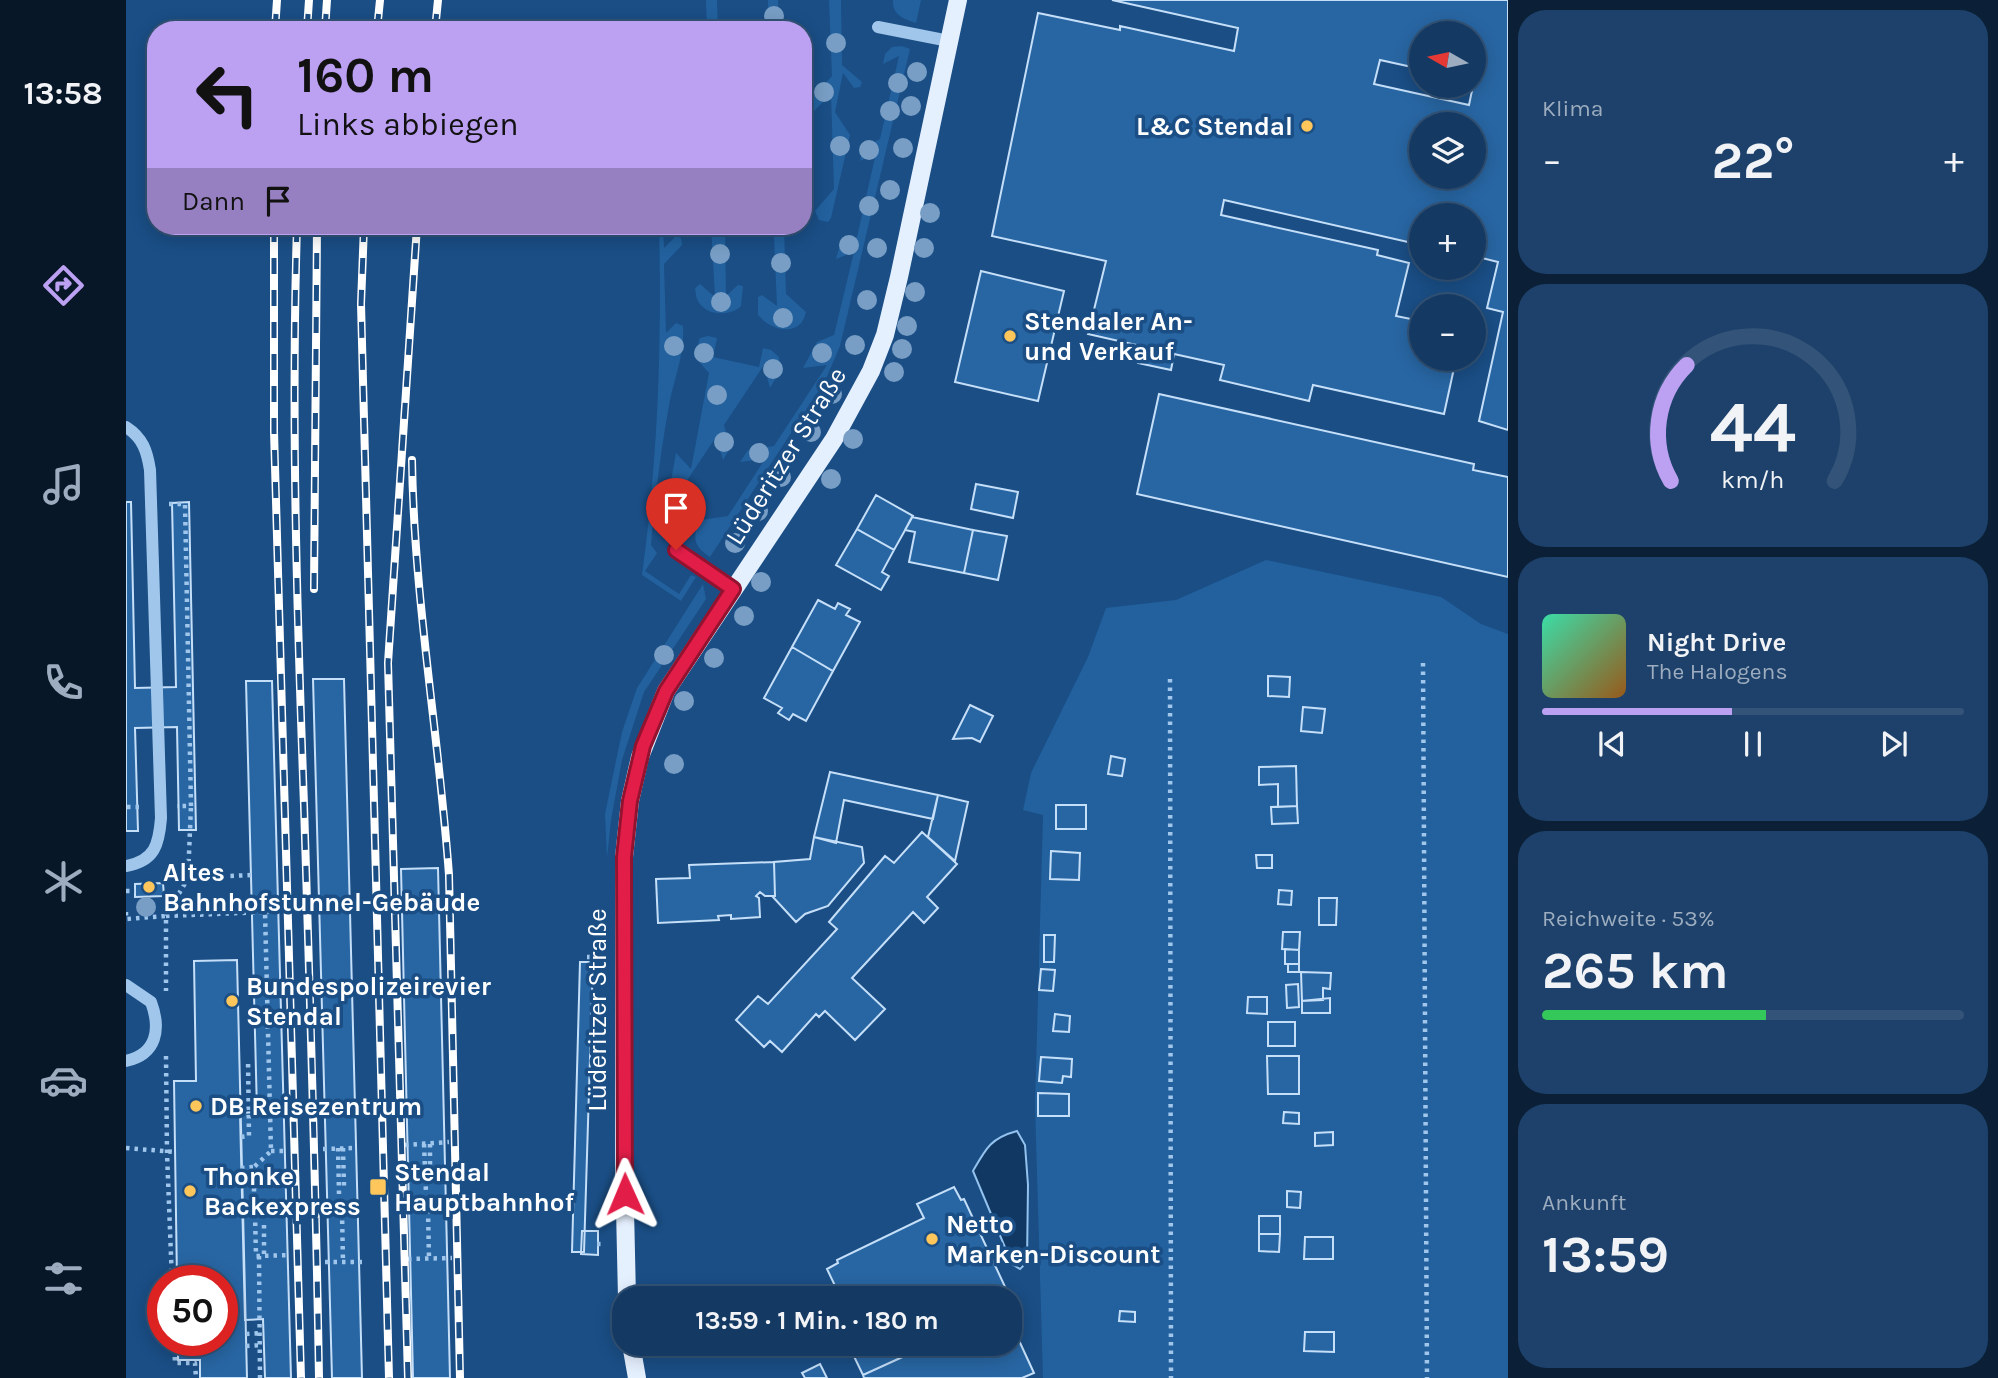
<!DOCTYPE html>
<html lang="de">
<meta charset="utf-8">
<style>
:root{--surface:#143a64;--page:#1d416a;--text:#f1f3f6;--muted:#9dadbf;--line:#335478;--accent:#bca0f2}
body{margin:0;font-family:Karla,sans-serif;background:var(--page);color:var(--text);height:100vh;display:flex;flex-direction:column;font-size:26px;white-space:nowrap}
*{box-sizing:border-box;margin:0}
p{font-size:23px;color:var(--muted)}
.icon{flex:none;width:38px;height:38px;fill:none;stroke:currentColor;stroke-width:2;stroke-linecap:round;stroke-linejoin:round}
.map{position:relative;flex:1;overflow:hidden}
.details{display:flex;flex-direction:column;gap:10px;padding:10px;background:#0b2037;width:490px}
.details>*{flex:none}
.banner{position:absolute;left:21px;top:21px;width:665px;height:214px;border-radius:28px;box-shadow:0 4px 18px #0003,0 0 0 2px var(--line);background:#bca0f2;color:#111;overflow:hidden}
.needle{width:46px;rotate:279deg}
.fabs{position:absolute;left:1283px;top:21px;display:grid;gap:14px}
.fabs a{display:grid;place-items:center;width:77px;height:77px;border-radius:50%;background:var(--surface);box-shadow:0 4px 18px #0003,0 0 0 2px var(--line);font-size:35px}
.speed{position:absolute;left:21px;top:1265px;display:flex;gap:14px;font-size:35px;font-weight:700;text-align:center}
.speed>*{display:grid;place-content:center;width:91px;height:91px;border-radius:50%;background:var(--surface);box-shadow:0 4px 18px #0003,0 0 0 2px var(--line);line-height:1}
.speed .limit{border:10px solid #d22;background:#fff;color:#111}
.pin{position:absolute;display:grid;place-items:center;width:60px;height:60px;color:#fff;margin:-72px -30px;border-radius:50% 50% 50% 0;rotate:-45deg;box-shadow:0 0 7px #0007}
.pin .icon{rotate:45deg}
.me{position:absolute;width:77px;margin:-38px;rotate:359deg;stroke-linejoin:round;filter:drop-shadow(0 0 5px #0008)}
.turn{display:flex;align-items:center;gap:24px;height:147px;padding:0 35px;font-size:32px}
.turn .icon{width:91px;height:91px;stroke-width:2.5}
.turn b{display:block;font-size:49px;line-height:60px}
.then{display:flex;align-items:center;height:66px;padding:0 35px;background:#0003;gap:14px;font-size:26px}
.big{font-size:52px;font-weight:700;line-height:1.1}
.details .card{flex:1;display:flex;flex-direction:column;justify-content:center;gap:10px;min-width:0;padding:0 24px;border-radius:28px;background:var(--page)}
.details .dial{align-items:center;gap:0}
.dial svg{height:182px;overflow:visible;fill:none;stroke:var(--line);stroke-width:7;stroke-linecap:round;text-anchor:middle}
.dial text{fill:var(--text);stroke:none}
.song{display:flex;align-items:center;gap:21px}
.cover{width:84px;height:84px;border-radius:10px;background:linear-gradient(135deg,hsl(160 70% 55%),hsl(30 70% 35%))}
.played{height:7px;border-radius:4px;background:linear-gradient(90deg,var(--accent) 45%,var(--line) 45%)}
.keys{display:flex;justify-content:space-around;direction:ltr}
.heat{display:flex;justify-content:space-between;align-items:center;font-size:38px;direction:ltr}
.charge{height:10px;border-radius:5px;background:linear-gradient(90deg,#34c759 53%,var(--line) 0)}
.trip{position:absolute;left:486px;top:1286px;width:410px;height:70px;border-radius:28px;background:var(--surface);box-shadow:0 4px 18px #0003,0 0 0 2px var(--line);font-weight:700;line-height:70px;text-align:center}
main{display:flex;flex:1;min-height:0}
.tabs{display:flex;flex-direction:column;width:126px;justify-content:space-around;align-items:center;background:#081728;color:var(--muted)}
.tabs .icon{width:49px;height:49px}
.tabs .selected{color:var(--accent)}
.tabs b{font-size:32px;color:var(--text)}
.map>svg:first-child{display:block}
.green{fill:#22619e}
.water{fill:#113863;stroke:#93c2ee;stroke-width:2}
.building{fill:#2866a3;stroke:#c5dff9;stroke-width:2;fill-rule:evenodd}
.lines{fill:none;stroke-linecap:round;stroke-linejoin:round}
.path{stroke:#a0c6ec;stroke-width:4.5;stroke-dasharray:3.5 5;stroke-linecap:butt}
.minor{stroke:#a0c6ec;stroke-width:12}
.major{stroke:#e5f0ff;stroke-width:18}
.rail-casing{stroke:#fff;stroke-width:8}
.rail{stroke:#1a4e85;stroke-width:5;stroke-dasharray:16;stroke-linecap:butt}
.tree{fill:#789ec5}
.route-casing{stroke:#92132f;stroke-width:18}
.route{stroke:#e11d48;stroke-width:12}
.poi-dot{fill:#fec65b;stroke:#1a4e85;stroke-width:2.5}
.labels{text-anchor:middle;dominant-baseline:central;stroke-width:7;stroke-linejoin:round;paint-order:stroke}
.poi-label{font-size:26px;font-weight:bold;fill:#fff;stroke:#1a4e85;text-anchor:start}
.street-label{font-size:26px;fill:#fff;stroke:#1a4e85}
</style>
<main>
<nav class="tabs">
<b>13:58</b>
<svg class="icon selected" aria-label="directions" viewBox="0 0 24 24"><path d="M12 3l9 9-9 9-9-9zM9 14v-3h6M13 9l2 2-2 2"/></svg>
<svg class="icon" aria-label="music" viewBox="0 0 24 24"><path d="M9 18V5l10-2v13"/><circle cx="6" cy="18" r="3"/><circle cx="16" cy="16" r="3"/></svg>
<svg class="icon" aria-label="phone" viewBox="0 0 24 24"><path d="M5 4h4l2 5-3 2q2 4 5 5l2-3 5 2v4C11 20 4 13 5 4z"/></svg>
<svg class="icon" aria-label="climate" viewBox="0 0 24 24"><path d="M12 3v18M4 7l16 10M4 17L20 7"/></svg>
<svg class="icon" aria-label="car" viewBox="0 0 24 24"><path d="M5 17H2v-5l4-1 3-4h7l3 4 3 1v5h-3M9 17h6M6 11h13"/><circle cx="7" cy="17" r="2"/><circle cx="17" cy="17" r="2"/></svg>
<svg class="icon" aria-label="filters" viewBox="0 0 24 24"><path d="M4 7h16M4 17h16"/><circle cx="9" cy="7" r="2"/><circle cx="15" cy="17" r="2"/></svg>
</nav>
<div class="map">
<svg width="1382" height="1378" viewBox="0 0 1382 1378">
<rect width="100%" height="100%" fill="#1a4e85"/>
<!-- green -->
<path class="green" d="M580 0H591L592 30H581Z
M642 0H652L653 26 656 30H642Z
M703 0H715L716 65 736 82 734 87 728 88 717 73 709 112 724 135 705 218 702 222 693 220 689 211 708 189 705 94 688 111V96L706 76Z
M767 0H795L790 23C778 19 766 15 767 0Z
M776 46 784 49 714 346 699 381 584 557C568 547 565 536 575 520L602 516 639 459 614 462 622 450 648 446 701 365 677 368 691 342 708 335 728 252 710 259 714 245 731 237 750 153 734 161 737 148 754 139 773 56 757 64 759 54 766 47Z
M533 226H537L538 248 550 236 555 238 556 245 538 264 540 333 550 323 557 326C559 351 549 377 544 400 535 448 529 496 525 545L531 553 519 571 553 594 565 575 570 577 555 601 516 575C532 459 536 343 533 226Z
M585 226H599L600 296 612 285 617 286 615 306C605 316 583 316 574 304 570 300 570 293 569 288L574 284 589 297Z
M635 226H658L660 294 680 312C675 338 645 331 632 315V297L636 295 651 306 648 237Z
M582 336 591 338 587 357 633 367 637 348 645 350 653 357 654 371 644 388 638 365 598 425 604 448 597 460 590 437 558 485 563 509 558 516 545 514 541 503 550 453 565 469 583 373 568 356 574 338Z
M1140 560 1315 597 1355 624 1382 634V1378H917L909 1105 917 815 897 810 905 773 962 657 980 608 1050 600Z
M577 584 580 599 518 692 496 760 485 820 481 858 479 814 496 732 511 688Z"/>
<!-- water -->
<path class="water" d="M891 1131 899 1145 902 1185 901 1262 894 1269 886 1264 847 1171C860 1148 865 1138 891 1131Z"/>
<!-- building -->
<path class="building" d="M986 0H1382V430L1353 421 1377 312 1361 308 1372 262 1348 256V215H1295V245L1098 200 1095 215 1252 250 1251 255 1283 263 1270 316 1295 321V359H1330L1318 414 1187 385 1183 401 1094 380 1098 365 1048 354 1045 370 1012 363 1015 346 962 334 980 261 866 236 912 13 994 30V26L1108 51 1112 28ZM1295 33H1348V81L1343 105 1248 84 1254 60 1295 69ZM1295 124H1348V177H1295Z
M855 271 938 291 912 401 829 382Z
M1033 394 1348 464 1347 470 1382 477V577L1011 494Z
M850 484 892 492 887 518 845 509Z
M750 495 787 516 768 550 731 529Z
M0 502H5L9 688 50 687 46 503 63 502 70 830H53L51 727 9 728 12 831H0Z
M786 517 847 530 838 573 783 562 789 532 779 530Z
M731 529 768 550 756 572 763 576 755 590 710 565Z
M847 530 881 536 872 580 838 573Z
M692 600 709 609 712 603 724 609 720 615 734 622 707 671 666 647Z
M666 647 707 671 680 721 667 714 663 720 652 713 656 708 638 698Z
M1142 676 1164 677 1163 697 1142 696Z
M187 679H218L236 1378H206Z
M120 681H146L165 1378H139L137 1319 119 1320 114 1113 131 1112Z
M844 705 867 716 854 742 846 738 827 739Z
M1177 707 1199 709 1196 733 1175 731Z
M985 756 999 759 996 776 982 774Z
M1170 766 1171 806 1152 807V784L1133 785V767Z
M704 772 812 795 807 819 718 800 710 843 688 837Z
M812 795 842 802 829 861 802 837Z
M930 805H960V829H930Z
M1171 806 1172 823 1146 824 1145 807Z
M796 832 831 864 801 897 812 908 798 923 787 912 726 978 759 1009 729 1040 699 1011 693 1017 690 1014 656 1052 644 1041 638 1047 610 1020 632 996 642 1004 711 929 703 922 759 856 768 863Z
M688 837 736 847 738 863 702 906 679 914 670 922 646 896H649L648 862 684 859Z
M925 851 954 853 953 880 924 879Z
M1130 855H1146V868H1131Z
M648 862 649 896H639L634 892 630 896 633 898 634 917 605 919V915L592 916 593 920 532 923 530 879 564 878 563 865Z
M312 868 324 1378H287L275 869Z
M37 883 38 896 9 897V884Z
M1153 890 1166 891 1165 905 1152 904Z
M1193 898H1211L1210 925H1193Z
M1157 932H1174L1173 950 1156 949Z
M918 935H929L928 962H918Z
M1159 949 1173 950V964H1159Z
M111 960 121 1378H74V1360H52V1340H96V1281H51L48 1081H70L68 961Z
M454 962H467L458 1252H446Z
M1162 964H1173V972H1162Z
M915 969 929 970 927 991 913 990Z
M1175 972 1205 973 1204 989 1197 988V1000L1176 1001Z
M1172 984 1173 1007 1161 1008 1160 985Z
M1122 997H1141V1014L1121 1013Z
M1204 998V1013H1176V1001Z
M929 1014 944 1016 943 1032 927 1031Z
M1142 1022H1169V1046H1142Z
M1141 1056H1173V1094H1142Z
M915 1057 946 1059 945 1077 937 1076 936 1083 913 1081Z
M912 1093 943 1094V1116H912Z
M1158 1112 1173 1113V1124L1157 1123Z
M1207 1132V1145L1189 1146V1133Z
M828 1187 835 1200 838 1199 888 1306 884 1308V1298H704L713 1294 701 1269 712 1263 711 1260 798 1218 791 1204Z
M1161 1191 1175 1192 1174 1208 1161 1207Z
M1133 1216H1154V1234H1133Z
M456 1231H472V1255L455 1254Z
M1133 1234H1154L1153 1252 1133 1251Z
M1179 1237H1207V1259H1178Z
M994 1311 1009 1312V1322L993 1321Z
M884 1321 908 1373 896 1378H738L737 1375 805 1344H884Z
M1179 1332H1208V1352L1178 1351Z
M722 1344H805L737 1375Z
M694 1364 701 1378H679L676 1373Z"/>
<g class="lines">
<!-- path -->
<path class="path" d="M43 504H59L65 806H51
M1297 663 1301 1378
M1044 679 1045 1378
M1 807H18
M62 878 126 875
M0 891H9
M0 912V919L40 916V991
M139 912 156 911
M40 916 139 912 145 1151 128 1167V1196
M40 916 62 878 65 806
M461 957H476
M40 1056 41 1153 46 1281
M115 1137 123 1136 122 1059
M298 1144 300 1193
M304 1144V1185
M279 1145 323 1142
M0 1148 49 1152
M212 1148 213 1194
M217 1148 218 1186
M197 1149 230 1148
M145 1151H162
M115 1168 128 1167
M302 1210 303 1258
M216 1212 217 1262
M129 1214 130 1256 164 1255
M138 1225V1256
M471 1244H478
M133 1256 134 1378
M282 1259 326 1258
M199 1262H236
M120 1334 134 1333
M48 1340 49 1363H69L70 1378
M120 1346 134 1345"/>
<!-- minor -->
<path class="minor" d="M752 27 823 41
M0 427C17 438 21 451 24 470L35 818C33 844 29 861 0 866
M550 550 607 589
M0 985 25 1002C35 1029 31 1054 0 1061"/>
<!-- major -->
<path class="major" d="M501 1298 498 1164V857L504 801 514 757 540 691 708 439 745 371 759 335 773 277 832 0
M505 1344 511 1378"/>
<!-- rail casing -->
<g class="rail-casing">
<path id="rail" d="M149 30 151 0
M181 30 183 0
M199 30 201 0
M251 30 254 0
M309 30 312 0
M148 226V431L175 1378
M171 226C165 419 171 612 178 805 184 996 190 1187 193 1378
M238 226 235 304 263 1378
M286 460C288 599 313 736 323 875L334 1378
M188 589 191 226
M282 1378 262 663 291 226"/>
</g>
<!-- rail -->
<use href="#rail" class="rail"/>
</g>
<!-- trees -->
<g class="tree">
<circle cx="648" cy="16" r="10"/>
<circle cx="710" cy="43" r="10"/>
<circle cx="791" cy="72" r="10"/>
<circle cx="772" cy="83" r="10"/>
<circle cx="698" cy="92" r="10"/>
<circle cx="785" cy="106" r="10"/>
<circle cx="764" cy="111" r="10"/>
<circle cx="714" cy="146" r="10"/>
<circle cx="777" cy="148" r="10"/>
<circle cx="743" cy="150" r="10"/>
<circle cx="764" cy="190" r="10"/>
<circle cx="743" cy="206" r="10"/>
<circle cx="804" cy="213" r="10"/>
<circle cx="723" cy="245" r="10"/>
<circle cx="751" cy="248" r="10"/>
<circle cx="798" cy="248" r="10"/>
<circle cx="594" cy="254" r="10"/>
<circle cx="655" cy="263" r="10"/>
<circle cx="789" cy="292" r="10"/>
<circle cx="741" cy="300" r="10"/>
<circle cx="595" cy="302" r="10"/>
<circle cx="657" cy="318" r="10"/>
<circle cx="781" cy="326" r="10"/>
<circle cx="729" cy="345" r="10"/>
<circle cx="548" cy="346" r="10"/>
<circle cx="776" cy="349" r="10"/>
<circle cx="578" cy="353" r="10"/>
<circle cx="696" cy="353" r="10"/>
<circle cx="647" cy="369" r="10"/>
<circle cx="768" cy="372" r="10"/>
<circle cx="706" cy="394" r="10"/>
<circle cx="591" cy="395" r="10"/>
<circle cx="685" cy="432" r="10"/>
<circle cx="727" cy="439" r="10"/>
<circle cx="598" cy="442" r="10"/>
<circle cx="633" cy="453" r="10"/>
<circle cx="655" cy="477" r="10"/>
<circle cx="705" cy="479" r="10"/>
<circle cx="553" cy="504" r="10"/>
<circle cx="632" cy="511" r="10"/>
<circle cx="609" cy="543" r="10"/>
<circle cx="635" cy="582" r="10"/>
<circle cx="618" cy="616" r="10"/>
<circle cx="538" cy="655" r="10"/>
<circle cx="588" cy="658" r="10"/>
<circle cx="558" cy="701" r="10"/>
<circle cx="548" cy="764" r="10"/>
<circle cx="20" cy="907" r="10"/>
</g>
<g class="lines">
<!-- route casing -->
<g class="route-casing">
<path id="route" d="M499 1194 498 857 504 801 517 746 540 691 607 589 550 550"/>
</g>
<!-- route -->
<use href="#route" class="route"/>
</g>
<!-- markers -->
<g class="poi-dot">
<circle cx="1181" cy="126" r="7"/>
<circle cx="884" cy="336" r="7"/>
<circle cx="23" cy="887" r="7"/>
<circle cx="106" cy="1001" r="7"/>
<circle cx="70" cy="1106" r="7"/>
<rect x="243" y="1178" width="18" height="18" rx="3.5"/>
<circle cx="64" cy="1191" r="7"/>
<circle cx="806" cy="1239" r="7"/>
</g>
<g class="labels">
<!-- poi labels -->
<g class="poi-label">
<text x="1167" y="126" text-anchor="end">L&amp;C Stendal</text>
<text x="898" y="321">Stendaler An-<tspan x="898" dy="30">und Verkauf</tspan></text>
<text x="37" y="872">Altes<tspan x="37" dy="30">Bahnhofstunnel-Gebäude</tspan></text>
<text x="120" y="986">Bundespolizeirevier<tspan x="120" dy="30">Stendal</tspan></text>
<text x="84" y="1106">DB Reisezentrum</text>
<text x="268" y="1172">Stendal<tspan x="268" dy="30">Hauptbahnhof</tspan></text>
<text x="78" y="1176">Thonke<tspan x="78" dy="30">Backexpress</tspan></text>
<text x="820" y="1224">Netto<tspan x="820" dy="30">Marken-Discount</tspan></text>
</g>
<!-- street labels -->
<g class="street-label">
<text transform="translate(660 456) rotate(-58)">Lüderitzer Straße</text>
<text transform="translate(471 1010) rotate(-90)">Lüderitzer Straße</text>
</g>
</g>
</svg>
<div class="fabs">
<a><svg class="needle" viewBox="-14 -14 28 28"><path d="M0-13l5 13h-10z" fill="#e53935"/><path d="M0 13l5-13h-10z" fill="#9dadbf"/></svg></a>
<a><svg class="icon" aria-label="layers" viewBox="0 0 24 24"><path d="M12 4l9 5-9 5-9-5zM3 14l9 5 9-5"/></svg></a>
<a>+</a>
<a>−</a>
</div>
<div class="speed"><div class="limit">50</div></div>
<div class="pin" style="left:550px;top:550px;background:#d93025"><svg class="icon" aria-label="arrive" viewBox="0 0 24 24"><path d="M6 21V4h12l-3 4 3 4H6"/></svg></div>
<svg class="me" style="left:499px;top:1194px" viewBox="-20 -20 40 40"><path d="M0-17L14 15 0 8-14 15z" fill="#e11d48" stroke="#fff" stroke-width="4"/></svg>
<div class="trip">13:59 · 1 Min. · 180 m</div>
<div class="banner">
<div class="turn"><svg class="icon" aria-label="left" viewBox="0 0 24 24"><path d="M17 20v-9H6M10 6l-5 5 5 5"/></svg><div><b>160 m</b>Links abbiegen</div></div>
<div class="then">Dann<svg class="icon" aria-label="arrive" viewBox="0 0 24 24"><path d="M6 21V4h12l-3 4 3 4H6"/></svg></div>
</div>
</div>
<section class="details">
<div class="card"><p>Klima</p>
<div class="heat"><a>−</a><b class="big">22°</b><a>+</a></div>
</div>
<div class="card dial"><svg viewBox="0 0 100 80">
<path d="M14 69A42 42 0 1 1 86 69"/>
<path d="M14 69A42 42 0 0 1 21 18" stroke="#bca0f2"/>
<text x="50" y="56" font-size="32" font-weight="700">44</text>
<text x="50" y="72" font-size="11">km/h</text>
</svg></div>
<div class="card">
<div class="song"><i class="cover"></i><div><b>Night Drive</b><p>The Halogens</p></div></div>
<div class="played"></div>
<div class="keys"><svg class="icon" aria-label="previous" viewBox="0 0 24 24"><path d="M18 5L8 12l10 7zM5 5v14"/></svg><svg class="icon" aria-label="pause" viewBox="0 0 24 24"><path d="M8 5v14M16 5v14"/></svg><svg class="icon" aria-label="next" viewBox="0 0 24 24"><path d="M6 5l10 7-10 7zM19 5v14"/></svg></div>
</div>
<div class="card"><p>Reichweite · 53%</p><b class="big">265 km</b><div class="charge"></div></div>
<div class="card"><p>Ankunft</p><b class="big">13:59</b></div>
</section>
</main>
